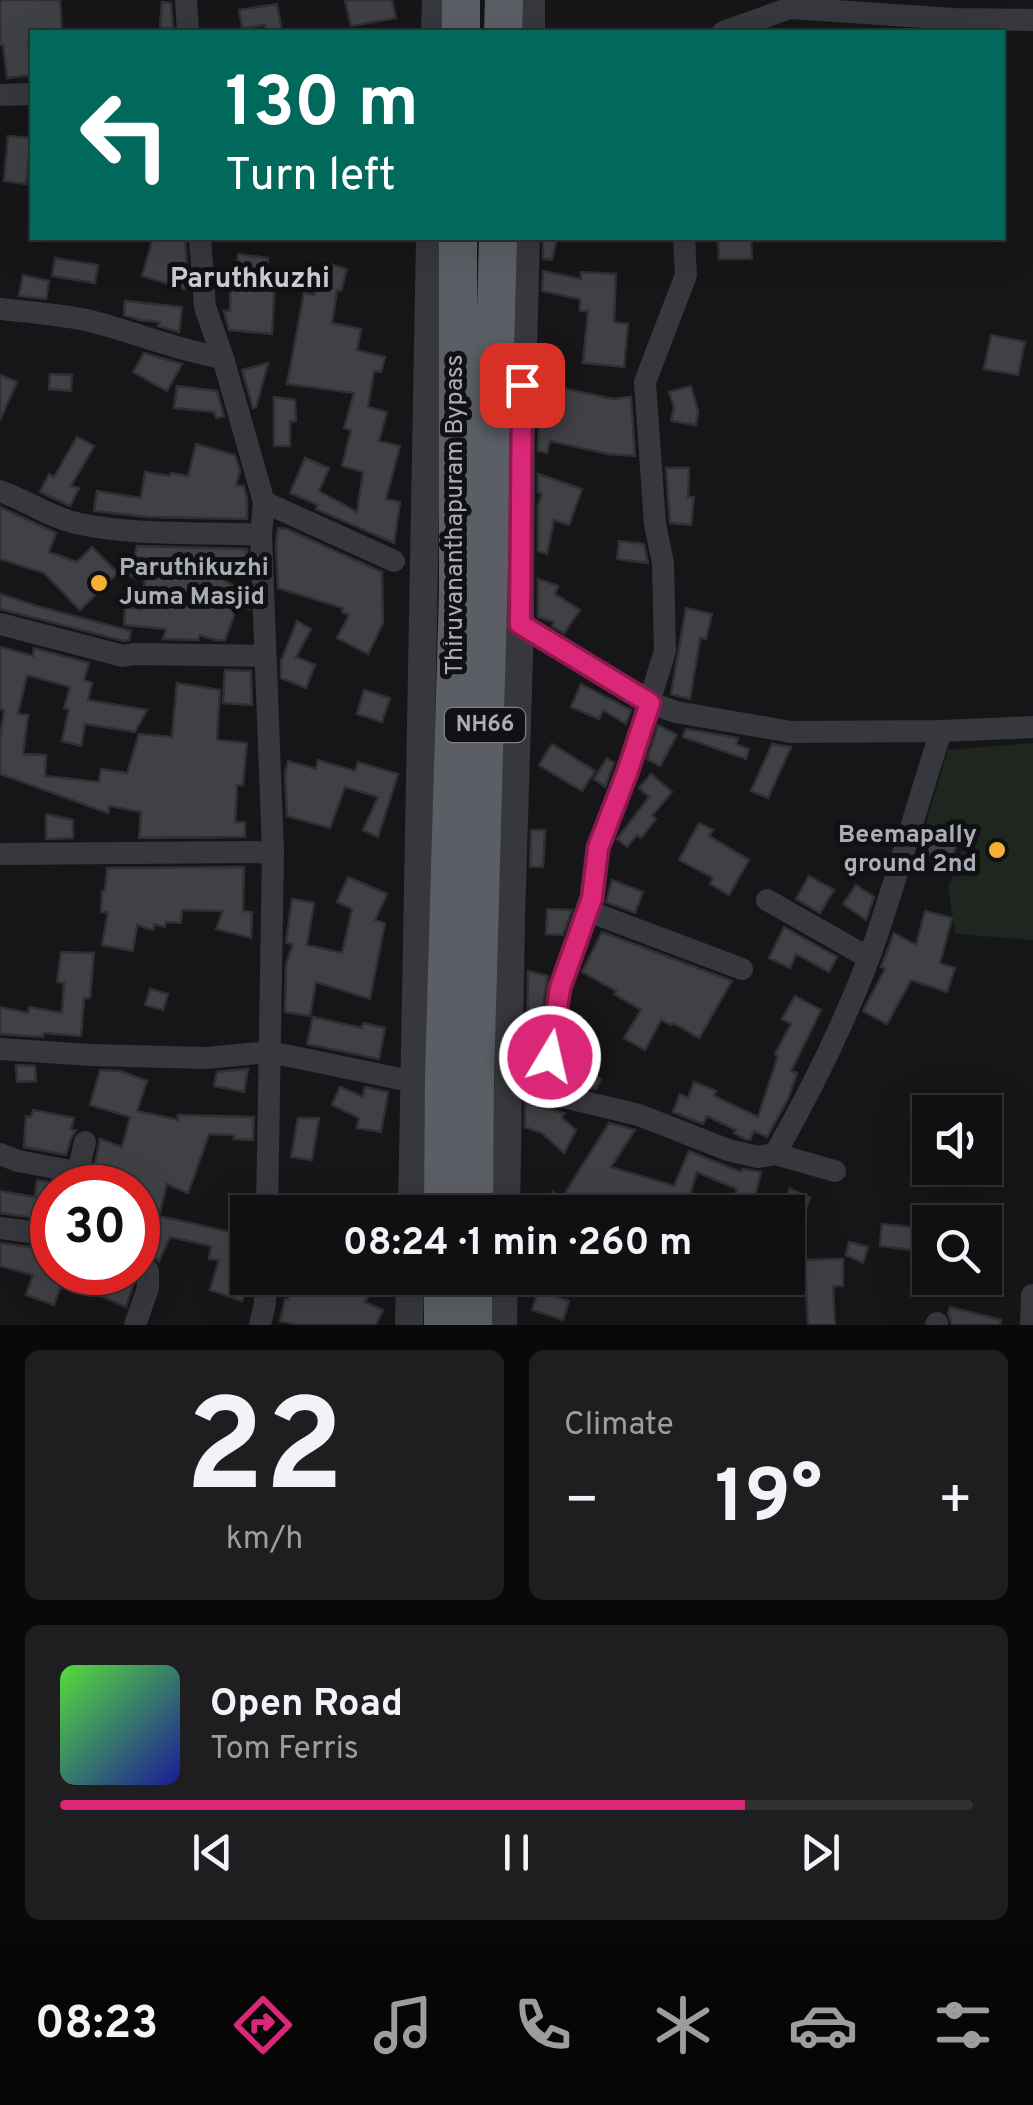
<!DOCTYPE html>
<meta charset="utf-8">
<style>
:root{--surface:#101012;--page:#1e1e20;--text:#f1f3f6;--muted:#9c9d9f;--line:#303032;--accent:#db2777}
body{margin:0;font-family:Overpass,sans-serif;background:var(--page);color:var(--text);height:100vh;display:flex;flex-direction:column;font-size:38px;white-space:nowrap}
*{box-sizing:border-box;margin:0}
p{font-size:32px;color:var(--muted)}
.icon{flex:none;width:55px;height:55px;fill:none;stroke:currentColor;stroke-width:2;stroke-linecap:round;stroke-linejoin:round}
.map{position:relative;height:1325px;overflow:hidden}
.sheet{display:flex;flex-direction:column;gap:25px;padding:25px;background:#09090a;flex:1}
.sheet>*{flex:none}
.banner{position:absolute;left:30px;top:30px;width:975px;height:210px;border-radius:0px;box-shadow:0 10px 40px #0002,0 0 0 2px var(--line);background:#00695c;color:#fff;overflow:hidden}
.buttons{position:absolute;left:912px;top:1095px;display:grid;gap:20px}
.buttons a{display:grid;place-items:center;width:90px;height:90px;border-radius:0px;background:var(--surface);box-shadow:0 10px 40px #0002,0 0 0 2px var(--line);font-size:50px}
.speed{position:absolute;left:30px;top:1165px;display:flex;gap:20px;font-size:50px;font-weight:700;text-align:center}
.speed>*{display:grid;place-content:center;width:130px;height:130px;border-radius:50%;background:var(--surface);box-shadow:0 10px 40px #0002,0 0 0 2px var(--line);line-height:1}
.speed .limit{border:15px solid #d22;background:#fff;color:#111}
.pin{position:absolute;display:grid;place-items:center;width:85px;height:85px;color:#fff;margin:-42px;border-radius:20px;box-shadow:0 5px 15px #0006}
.me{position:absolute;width:110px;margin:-55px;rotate:9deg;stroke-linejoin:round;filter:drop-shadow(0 0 8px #0008)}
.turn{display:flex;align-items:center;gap:35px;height:210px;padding:0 30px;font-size:45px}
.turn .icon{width:130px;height:130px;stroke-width:2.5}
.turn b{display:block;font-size:70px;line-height:85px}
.big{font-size:75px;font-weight:700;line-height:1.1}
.sheet .tile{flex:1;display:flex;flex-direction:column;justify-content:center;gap:15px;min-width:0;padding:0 35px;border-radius:15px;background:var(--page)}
.sheet .dial{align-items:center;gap:0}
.dial b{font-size:130px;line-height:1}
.song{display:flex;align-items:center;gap:30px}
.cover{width:120px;height:120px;border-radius:15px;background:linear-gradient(135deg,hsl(110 70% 55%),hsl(240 70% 35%))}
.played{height:10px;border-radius:5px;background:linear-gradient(90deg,var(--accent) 75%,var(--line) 75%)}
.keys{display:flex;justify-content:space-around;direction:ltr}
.heat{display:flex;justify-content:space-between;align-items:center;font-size:55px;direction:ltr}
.sheet .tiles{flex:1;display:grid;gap:25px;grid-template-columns:1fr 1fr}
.tile:last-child{grid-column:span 2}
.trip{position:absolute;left:230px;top:1195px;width:575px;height:100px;border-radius:0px;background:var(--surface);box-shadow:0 10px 40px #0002,0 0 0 2px var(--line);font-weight:700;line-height:100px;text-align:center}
.dock{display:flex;height:160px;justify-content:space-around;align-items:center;background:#060607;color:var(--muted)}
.dock .icon{width:70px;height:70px}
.dock .selected{color:var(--accent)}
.dock b{font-size:45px;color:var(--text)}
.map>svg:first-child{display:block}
.green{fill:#1e261f}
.building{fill:#404145;stroke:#303034;stroke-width:2.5}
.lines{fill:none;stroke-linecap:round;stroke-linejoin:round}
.minor{stroke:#37383d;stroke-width:22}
.tertiary{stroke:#37383d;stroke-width:28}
.trunk{stroke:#5b5e65;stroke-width:38}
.route-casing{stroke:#8e194d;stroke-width:25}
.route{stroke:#db2777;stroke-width:18}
.poi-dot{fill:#f2b134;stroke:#111113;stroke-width:4}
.labels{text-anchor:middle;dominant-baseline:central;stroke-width:10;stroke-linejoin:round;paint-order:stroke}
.shield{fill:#111113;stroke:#7b7e86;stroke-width:2.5}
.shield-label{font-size:22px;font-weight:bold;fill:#a8adb8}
.street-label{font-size:25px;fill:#a8adb8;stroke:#111113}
.poi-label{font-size:25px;font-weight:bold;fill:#a8adb8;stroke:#111113;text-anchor:start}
.neighbourhood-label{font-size:28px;font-weight:bold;fill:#c9ccd4;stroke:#111113}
</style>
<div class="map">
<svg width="1033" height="1325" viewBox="0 0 1033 1325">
<rect width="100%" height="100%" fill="#161618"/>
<!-- green -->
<path class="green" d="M1033 743V940L955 934 948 886 961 860V840L924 829 948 750Z"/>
<!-- building -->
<path class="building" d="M0 0H60L62 32H32V39L28 40 32 75 7 78 3 45H0Z
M345 0H392L396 18 351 26Z
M162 2 171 3 173 28H160Z
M277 4 282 32H266L265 25 242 28 239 10Z
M8 136 31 138 26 184 4 181Z
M153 238H185L188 279 185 289 142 276Z
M543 238H557L552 260 543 259Z
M718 238H751L752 259H719Z
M238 254 268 258 266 279 275 280 272 334 229 330 224 311H230L231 277H235Z
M55 258 98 265 95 283 52 276Z
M324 262 347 269 341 291 337 290 332 323 361 329 357 350 385 357 381 372 374 371 368 407 387 412 379 441 400 446 386 499 400 502 394 543 316 509 318 505 290 493 305 458 329 468 319 491 357 512 363 472 342 466 351 430 344 428 354 393 287 384 304 293 314 295Z
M543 271 581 279V272L616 274 614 322 628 324 624 367 583 363 588 311H580V299L542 291Z
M23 275 49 281 46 299 19 296Z
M125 301 182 307 179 332 158 326 160 322 140 320 124 315Z
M991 335 1025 342 1018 375 984 369Z
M144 353 182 364 167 391 133 372Z
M268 363 256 407 253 408 242 370Z
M50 374 72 375 71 391 49 389Z
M0 375 17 382 0 420Z
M177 386 217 391 224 416 216 418 214 412 174 408Z
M691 386 698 411 696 425 671 421 674 407 669 392Z
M562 388 613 399 631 397 635 456 608 454 550 441 547 453 538 451 539 396 560 400Z
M274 397 295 400 296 421H290V446H274Z
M77 437 94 446 71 486 79 488 70 506 40 492 49 474 54 477Z
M196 444 235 455 240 471 236 485 244 486 247 499V519L148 517 94 511 97 491 141 498 145 472 170 476 171 473 188 476Z
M666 468H689L688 497H694L691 525 670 523Z
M538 474 582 489 569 525 554 520 547 554 538 551V506L542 494 538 492Z
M0 507 56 533 49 552 77 562 92 547 118 573 80 610 44 573 0 559Z
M278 528 287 529 382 572 383 623 368 654 337 638 349 615 342 612 343 608 278 588 276 543Z
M619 541 644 544 648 563 617 559Z
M137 546 247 549 248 578 223 571 220 578 248 594 249 609 237 607 225 640H215L200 635 198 640 163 639 166 629 124 625 125 607 141 609 145 580 130 576Z
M538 579 558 586 555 594 580 610 564 633 552 626 554 622 538 617Z
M0 594 37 606 131 631 129 640 124 641 0 609Z
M686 608 712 614 706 639 700 638 690 699 671 694Z
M297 621 311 629 296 657 315 665 306 688 281 678V661Z
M0 647 33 656 34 648 89 663 84 680 92 683 88 700 147 710 135 732 85 724 81 746 62 741 69 709 64 708 70 687 27 675 18 714 28 715 23 754 46 755 45 776 99 782 101 769 127 773 139 734 172 737 177 683 220 690 217 740 247 743 243 785H237L235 822H245V837L139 838 141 812 109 806 108 813 0 774V740L4 710 0 709Z
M225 670 251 671 252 705 223 703Z
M581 684 631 710 626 724 603 710 599 719 571 707Z
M364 690 390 698 382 722 357 714Z
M658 725 677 735 660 766 647 759Z
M686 729 738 738 736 744 749 749 746 759 683 737Z
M552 744 595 771 582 791 539 765Z
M772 744 791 747 768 798 751 791Z
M607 758 614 763 605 787 594 779Z
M318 760 355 771 358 762 398 774 378 837 363 830 378 797 345 787 330 828 287 816 285 773 288 761 316 769Z
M651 774 672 792 652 816 656 819 641 838 637 835 627 847 617 839 649 797 639 788Z
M46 814 73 820V838L46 839Z
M699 823 713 830 709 836 749 860 729 895 710 884 713 878 679 860Z
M531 830H545L543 867H530Z
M925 833 957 842 950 866 919 857Z
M244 867 243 911 252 912 251 938 216 929 223 911 182 910 181 923 166 922 165 927 154 924 153 930 137 925 133 951 102 945 108 912H101L102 891H105L107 868Z
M809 876 834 890 820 913 796 899Z
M348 877 387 894 375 920 385 923 370 999 316 982 310 1016 285 1012 286 965 293 944 286 943 292 899 314 903 307 945 342 953 352 909 337 902Z
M612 880 643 892 635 913 606 902Z
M856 885 874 897 866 920 843 904Z
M547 909 572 910 563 935 546 934Z
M925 911 952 918 940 963 955 968 947 992 911 980 887 1024 863 1011 885 969 881 967 894 933 916 945Z
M784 927 837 957 829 972 796 954 790 968 769 958Z
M602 932 732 981 699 1038 673 1023 671 1025 661 1020 645 1050 624 1038 641 1010 614 994 616 991 582 972Z
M61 952 94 953 90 998H84L81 1036 44 1033 43 1037 0 1034V1007L28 1013 29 1007 62 1013 64 983 57 982Z
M528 971 548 976 538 1035 527 1032Z
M150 989 168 994 163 1010 145 1005Z
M795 996 821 1010 791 1071 797 1073 788 1099 767 1137 754 1131 750 1140 745 1139 734 1133 736 1130 707 1116 703 1124 673 1112 680 1094 688 1098 694 1082 716 1091 714 1096 758 1117 778 1056 775 1054 791 1024 782 1019Z
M313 1017 362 1028 363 1023 385 1028 379 1059 307 1044Z
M16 1065 35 1066 36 1081 17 1082Z
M563 1066 580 1072 582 1069 601 1079 596 1089 561 1081Z
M248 1069 244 1092 214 1086 217 1072Z
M100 1070 120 1071 147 1081 137 1111 178 1120V1115L254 1117 253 1140 234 1139V1135L209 1134 188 1193 167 1184 159 1216 248 1236V1284L242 1301 210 1290 219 1260 209 1259 211 1246 170 1237 159 1261 144 1250 148 1241 138 1238V1188H90L100 1139 122 1147 130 1117 90 1105Z
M340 1087 363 1097 365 1087 388 1092 381 1132 357 1128 359 1118 332 1105Z
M525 1103 564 1113 562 1118 576 1130 564 1153 542 1133 525 1127Z
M33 1110 74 1118 71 1129 76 1130 71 1138 66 1155 24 1147 26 1116 31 1117Z
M298 1118H319L312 1160 291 1157Z
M609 1123 635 1130 611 1167 674 1186 689 1151 741 1172 742 1169 761 1172 754 1200 735 1195 737 1189 697 1172 685 1212H547L553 1192 562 1198Z
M37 1180 60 1184 61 1188H52V1220L0 1213V1191L35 1197Z
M790 1189 810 1198 788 1251V1212H780Z
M882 1224 922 1228 920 1251 880 1246Z
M849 1242 868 1247 863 1263 846 1255Z
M0 1243 52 1250V1272H66L54 1305 26 1295 33 1275 0 1266Z
M843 1259V1286H833L835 1325H808L806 1287H800L799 1260Z
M109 1272H127L133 1278V1285L126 1307 99 1295Z
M294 1278H306L348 1289 350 1284 369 1294 365 1302 383 1310 376 1325H298L280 1321 285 1299 288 1300Z
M538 1291 569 1301 563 1320 532 1310Z
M950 1307 1001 1320 1000 1325H952L948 1313Z"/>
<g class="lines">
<!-- minor -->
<path class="minor" d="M186 0 188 32
M723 32 790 8 954 19 1033 20
M0 95 32 94
M200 238 205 307 223 358 264 502 261 535 273 852 267 1212
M0 309C29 312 58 314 86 320 132 331 176 350 223 358
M0 491C28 501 51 518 80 524 139 536 202 532 261 535
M264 502 394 561
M0 624 123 656 134 654 265 656
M520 624 650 703 676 712 791 732 941 731 1033 727
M0 854 273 852
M767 900 869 958
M588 911 742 969
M0 1049 91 1055 206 1058 270 1052 415 1082
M509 1084 639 1115 728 1150 758 1157 775 1154C813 1087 848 1016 874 944 898 874 918 802 941 731
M544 1092 560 988 592 898 598 848 628 770 665 651 663 563 655 524 645 382 686 275 684 238
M0 1154 18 1161 76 1172
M775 1154 835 1171
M75 1184 85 1142
M0 1228 52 1235
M135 1325 148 1288V1271L138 1263
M260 1325 265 1303 266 1278
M936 1325 937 1323
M1031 1325 1032 1295"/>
<!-- tertiary -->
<path class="tertiary" d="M435 32 436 0
M531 32V0
M412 1212 430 238
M506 1212 511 918 520 624 521 422 526 238
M409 1325 410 1278
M503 1325 504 1278"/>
<!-- trunk -->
<path class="trunk" d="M461 32V0
M503 32 504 0
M443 1212 444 1078 458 592V238
M474 1212 475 1082 498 238
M443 1325V1278
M473 1325V1278"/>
</g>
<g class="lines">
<!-- route casing -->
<g class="route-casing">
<path id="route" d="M522 385 520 624 650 703 628 770 598 848 592 898 560 988 550 1057"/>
</g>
<!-- route -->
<use href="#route" class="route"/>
</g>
<!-- markers -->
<g class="poi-dot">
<circle cx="99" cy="583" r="10"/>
<circle cx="997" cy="850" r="10"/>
</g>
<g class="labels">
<!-- shield labels -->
<rect class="shield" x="445" y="708" width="80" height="34" rx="8"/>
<g class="shield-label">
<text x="485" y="725">NH66</text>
</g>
<!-- street labels -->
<g class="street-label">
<text transform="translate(456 515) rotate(-90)">Thiruvananthapuram Bypass</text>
</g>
<!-- poi labels -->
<g class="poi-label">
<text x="119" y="569">Paruthikuzhi<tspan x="119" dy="29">Juma Masjid</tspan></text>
<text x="977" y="836" text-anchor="end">Beemapally<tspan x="977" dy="29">ground 2nd</tspan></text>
</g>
<!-- neighbourhood labels -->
<g class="neighbourhood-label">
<text x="250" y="280">Paruthkuzhi</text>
</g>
</g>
</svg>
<div class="buttons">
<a><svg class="icon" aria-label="sound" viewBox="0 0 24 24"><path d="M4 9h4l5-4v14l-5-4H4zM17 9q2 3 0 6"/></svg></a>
<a><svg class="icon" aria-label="search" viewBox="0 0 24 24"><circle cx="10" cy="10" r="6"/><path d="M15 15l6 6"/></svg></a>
</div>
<div class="speed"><div class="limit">30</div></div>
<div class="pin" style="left:522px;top:385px;background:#d93025"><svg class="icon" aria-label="arrive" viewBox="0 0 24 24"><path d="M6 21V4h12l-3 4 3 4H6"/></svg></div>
<svg class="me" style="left:550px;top:1057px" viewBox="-20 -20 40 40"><circle r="17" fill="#db2777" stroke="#fff" stroke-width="3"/><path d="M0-11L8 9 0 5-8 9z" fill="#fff"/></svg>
<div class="trip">08:24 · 1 min · 260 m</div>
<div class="banner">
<div class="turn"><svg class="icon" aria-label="left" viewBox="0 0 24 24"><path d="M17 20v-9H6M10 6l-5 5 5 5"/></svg><div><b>130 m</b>Turn left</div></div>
</div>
</div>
<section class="sheet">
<div class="tiles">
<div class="tile dial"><b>22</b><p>km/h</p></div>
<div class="tile"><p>Climate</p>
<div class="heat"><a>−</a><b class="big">19°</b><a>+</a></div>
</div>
<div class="tile">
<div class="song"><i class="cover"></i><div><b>Open Road</b><p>Tom Ferris</p></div></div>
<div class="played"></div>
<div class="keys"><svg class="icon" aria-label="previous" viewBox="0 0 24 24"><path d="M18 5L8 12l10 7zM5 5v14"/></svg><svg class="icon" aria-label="pause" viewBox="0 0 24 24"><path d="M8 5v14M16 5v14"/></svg><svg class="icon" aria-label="next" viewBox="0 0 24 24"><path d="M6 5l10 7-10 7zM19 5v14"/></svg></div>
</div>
</div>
</section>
<nav class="dock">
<b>08:23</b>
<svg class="icon selected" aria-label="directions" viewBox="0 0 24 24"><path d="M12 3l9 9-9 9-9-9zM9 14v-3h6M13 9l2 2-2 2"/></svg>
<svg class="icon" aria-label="music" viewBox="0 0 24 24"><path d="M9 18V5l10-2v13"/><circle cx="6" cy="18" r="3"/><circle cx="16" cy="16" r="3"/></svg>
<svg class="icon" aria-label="phone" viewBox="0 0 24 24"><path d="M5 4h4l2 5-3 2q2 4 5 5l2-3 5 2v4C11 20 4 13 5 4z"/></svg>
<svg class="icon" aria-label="climate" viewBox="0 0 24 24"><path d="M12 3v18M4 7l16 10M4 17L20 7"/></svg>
<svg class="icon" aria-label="car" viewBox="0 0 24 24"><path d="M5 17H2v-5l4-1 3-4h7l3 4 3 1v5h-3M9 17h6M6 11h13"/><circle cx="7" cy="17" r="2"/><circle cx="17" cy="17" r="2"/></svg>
<svg class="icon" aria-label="filters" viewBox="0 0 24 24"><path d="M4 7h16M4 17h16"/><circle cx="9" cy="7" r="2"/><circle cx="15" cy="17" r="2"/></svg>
</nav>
